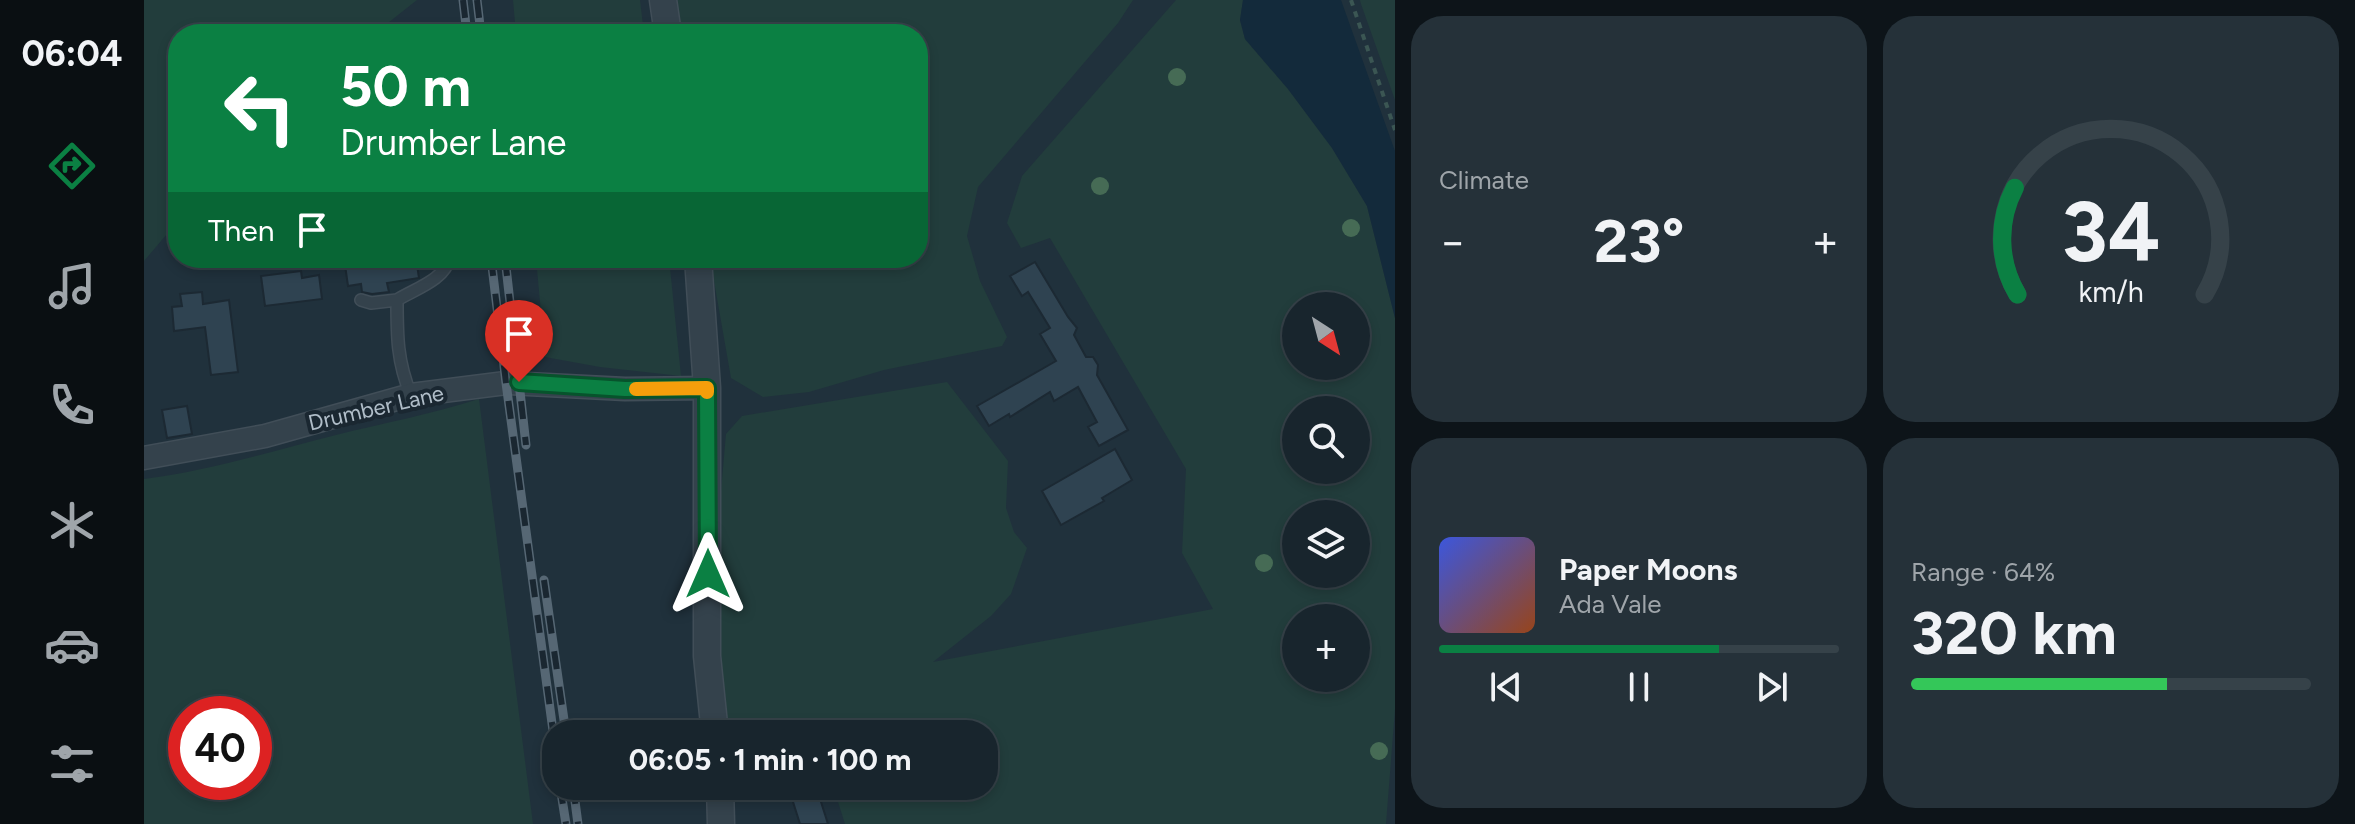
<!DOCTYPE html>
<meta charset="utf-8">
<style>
:root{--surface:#18252d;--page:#253139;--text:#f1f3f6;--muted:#9fa5aa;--line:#364249;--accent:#0b8043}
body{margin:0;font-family:Figtree,sans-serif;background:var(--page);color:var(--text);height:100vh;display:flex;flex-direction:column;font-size:30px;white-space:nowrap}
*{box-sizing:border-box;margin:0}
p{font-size:26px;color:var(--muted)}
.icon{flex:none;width:44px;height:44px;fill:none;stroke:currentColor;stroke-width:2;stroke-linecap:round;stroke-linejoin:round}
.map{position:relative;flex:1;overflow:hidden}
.panel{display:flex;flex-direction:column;gap:16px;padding:16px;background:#0d1419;width:960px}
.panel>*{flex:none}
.guide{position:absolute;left:24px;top:24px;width:760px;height:244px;border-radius:32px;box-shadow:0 4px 12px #0003,0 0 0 2px var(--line);background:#0b8043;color:#fff;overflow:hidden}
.needle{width:52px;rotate:144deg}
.controls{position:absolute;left:1138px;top:292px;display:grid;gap:16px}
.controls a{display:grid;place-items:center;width:88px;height:88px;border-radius:50%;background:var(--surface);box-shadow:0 4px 12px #0003,0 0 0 2px var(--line);font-size:40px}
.speed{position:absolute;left:24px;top:696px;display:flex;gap:16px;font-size:40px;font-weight:700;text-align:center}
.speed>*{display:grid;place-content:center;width:104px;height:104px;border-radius:50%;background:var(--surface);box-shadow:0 4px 12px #0003,0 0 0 2px var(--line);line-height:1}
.speed .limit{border:12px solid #d22;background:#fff;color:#111}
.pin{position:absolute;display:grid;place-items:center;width:68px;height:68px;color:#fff;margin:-82px -34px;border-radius:50% 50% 50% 0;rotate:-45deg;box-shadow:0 0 8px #0007}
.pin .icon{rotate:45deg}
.me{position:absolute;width:88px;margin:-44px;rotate:0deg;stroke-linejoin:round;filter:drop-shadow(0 0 6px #0008)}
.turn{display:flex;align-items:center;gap:28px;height:168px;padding:0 40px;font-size:36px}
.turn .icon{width:104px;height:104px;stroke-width:2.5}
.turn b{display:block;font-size:56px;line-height:68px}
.then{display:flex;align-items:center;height:76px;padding:0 40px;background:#0003;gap:16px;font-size:30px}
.big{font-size:60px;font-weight:700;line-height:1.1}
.panel .card{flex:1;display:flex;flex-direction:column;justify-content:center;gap:12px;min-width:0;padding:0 28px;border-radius:32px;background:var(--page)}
.panel .dial{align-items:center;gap:0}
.dial svg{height:208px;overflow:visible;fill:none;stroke:var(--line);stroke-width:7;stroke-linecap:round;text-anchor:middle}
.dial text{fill:var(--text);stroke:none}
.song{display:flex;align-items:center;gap:24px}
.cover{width:96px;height:96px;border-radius:12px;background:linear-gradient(135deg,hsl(230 70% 55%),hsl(20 70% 35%))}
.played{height:8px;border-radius:4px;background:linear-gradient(90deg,var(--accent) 70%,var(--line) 70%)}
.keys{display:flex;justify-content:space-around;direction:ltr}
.heat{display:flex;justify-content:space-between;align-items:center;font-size:44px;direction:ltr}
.charge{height:12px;border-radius:6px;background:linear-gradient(90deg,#34c759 64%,var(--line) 0)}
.panel .tiles{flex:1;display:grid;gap:16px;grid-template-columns:repeat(2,1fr)}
.trip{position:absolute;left:398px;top:720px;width:456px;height:80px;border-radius:32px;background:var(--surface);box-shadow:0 4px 12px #0003,0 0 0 2px var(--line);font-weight:700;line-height:80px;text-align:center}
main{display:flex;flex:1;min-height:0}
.tabs{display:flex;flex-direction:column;width:144px;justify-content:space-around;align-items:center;background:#0a0f12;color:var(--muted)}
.tabs .icon{width:56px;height:56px}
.tabs .active{color:var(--accent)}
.tabs b{font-size:36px;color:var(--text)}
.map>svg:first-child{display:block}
.green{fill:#223d3c;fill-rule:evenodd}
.water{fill:#132a3b}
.building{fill:#2f4351;stroke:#1c2933;stroke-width:2}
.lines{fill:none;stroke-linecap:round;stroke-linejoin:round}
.service-casing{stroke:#414e58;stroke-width:14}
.minor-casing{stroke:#414e58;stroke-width:25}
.tertiary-casing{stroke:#414e58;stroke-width:29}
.path{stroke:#3b5653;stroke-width:4;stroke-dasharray:6 6;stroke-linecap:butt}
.service{stroke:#34424c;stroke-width:11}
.minor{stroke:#34424c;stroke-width:22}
.tertiary{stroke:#34424c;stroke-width:26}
.rail-casing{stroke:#566774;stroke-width:9}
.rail{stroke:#1a2731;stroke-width:6;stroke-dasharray:18;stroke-linecap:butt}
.tree{fill:#466b55}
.route-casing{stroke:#07532c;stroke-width:20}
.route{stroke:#0b8043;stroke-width:14}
.slow{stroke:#f59e0b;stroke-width:14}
.labels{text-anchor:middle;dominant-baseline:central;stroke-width:8;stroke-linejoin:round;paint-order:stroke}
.street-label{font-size:22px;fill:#b0bdc8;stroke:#1a2731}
</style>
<main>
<nav class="tabs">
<b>06:04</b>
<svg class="icon active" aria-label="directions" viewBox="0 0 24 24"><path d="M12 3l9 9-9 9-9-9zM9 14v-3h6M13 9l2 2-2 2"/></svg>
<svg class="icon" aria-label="music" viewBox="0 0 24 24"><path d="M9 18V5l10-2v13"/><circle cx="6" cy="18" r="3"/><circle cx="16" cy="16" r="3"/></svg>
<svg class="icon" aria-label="phone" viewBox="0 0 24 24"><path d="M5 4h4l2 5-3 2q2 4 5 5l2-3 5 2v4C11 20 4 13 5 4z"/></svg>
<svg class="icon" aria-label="climate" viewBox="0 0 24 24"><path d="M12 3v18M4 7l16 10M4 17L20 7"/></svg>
<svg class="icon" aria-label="car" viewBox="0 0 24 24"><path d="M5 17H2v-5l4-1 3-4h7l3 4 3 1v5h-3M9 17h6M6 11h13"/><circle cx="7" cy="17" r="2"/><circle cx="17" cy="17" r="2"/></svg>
<svg class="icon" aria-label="filters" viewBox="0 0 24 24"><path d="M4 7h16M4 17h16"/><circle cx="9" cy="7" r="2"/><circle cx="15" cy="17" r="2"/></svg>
</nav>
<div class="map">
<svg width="1251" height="824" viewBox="0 0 1251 824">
<rect width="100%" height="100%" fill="#20313c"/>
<!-- green -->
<path class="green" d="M0 0H273L230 34H34V221L0 261Z
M369 0H496L500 34H372Z
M531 0H989L974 23 834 187 823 236 836 281 863 337 858 346 740 370 665 392 619 397 587 378 566 258H774V34H535Z
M1032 0H1099L1096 20 1101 39 1144 89 1188 148 1223 206 1251 318V709L1242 824H701L689 786H840V734H672L669 725 650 734H584L572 632 577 491 582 434 598 416 803 382 864 461 862 508 870 532 883 548 867 594 847 616 789 662 1069 609 1038 553 1042 469 906 238 877 248 863 223 878 176ZM1152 306H1212V366H1152ZM1152 410H1212V470H1152ZM1152 514H1212V574H1152ZM1152 618H1212V678H1152Z
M1216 0H1251V100L1217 4Z
M392 258H525L537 376 456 367 401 357Z
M335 399 389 824H0V479C65 471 128 451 192 435 240 423 288 414 335 399ZM110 714V782H42V714Z"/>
<!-- water -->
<path class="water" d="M1099 0H1197L1251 151V318L1223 206 1188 148 1144 89 1101 39 1096 20Z"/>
<!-- building -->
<path class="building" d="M200 258H272L275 278 243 283 245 292 228 294 218 292 217 284 204 286Z
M891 262 924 317 933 328 930 335 942 357H949L954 365 953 375 984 430 955 446 944 427 953 422 934 387 910 401 906 392 866 417 865 414 845 426 833 406 912 361 896 334 906 328 884 292 878 296 866 276Z
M157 271 158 278 175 275 178 299 121 306 117 276Z
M58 292 59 304 85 300 94 372 67 375 61 327 30 331 28 307 38 306 36 294Z
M43 406 48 434 23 438 18 410Z
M971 449 988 480 958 498 960 501 917 525 898 491Z
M644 786H672L684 824H656Z"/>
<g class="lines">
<!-- service casing -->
<g class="service-casing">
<path id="service" d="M217 300 227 303 253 300
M267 395C253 362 253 335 253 300 271 289 302 279 305 258"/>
</g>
<!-- minor casing -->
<g class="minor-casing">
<path id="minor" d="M0 458 121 436 267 395 362 383 481 389 563 388"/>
</g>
<!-- tertiary casing -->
<g class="tertiary-casing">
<path id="tertiary" d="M519 0 524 34
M554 258 563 388V656L571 734
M576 786 577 824"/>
</g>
<!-- path -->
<path class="path" d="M1207 0 1251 130"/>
<!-- service -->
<use href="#service" class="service"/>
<!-- minor -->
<use href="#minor" class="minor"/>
<!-- tertiary -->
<use href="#tertiary" class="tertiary"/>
<!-- rail casing -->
<g class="rail-casing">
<path id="rail" d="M319 0 323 34
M333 0 337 34
M347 258 362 383 412 753
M361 258 382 445
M400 580 422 734
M416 786 422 824
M429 786 434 824"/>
</g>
<!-- rail -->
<use href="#rail" class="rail"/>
</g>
<!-- trees -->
<g class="tree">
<circle cx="1033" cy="77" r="9"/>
<circle cx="956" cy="186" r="9"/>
<circle cx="1207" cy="228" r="9"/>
<circle cx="1120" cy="563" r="9"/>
<circle cx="1235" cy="751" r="9"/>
</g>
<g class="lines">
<!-- route casing -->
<g class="route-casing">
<path id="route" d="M375 382 481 389 563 388 564 574"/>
</g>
<!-- route -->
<use href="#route" class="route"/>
<!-- slow -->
<path class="slow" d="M492 389 563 388V392"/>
</g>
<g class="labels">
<!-- street labels -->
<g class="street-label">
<text transform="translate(232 408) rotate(-13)">Drumber Lane</text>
</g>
</g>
</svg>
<div class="controls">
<a><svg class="needle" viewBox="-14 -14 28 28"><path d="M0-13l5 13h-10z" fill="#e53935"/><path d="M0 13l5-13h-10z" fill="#9fa5aa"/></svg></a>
<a><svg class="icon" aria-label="search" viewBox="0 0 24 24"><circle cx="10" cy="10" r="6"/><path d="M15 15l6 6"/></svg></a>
<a><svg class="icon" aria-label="layers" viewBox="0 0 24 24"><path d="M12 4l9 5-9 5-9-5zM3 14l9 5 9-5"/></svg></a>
<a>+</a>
</div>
<div class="speed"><div class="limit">40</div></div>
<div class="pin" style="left:375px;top:382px;background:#d93025"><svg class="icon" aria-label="arrive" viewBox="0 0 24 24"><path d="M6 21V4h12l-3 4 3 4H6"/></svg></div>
<svg class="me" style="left:564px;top:574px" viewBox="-20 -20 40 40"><path d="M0-17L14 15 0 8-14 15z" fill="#0b8043" stroke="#fff" stroke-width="4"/></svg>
<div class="trip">06:05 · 1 min · 100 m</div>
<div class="guide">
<div class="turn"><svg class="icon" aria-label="left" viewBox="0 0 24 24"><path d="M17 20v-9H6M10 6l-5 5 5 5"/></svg><div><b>50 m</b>Drumber Lane</div></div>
<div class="then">Then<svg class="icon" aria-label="arrive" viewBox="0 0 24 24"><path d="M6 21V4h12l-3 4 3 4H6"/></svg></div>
</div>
</div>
<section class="panel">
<div class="tiles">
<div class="card"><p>Climate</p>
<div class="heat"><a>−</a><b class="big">23°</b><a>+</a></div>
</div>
<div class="card dial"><svg viewBox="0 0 100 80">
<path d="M14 69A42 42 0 1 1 86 69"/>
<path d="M14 69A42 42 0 0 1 13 28" stroke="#0b8043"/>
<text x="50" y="56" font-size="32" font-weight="700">34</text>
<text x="50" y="72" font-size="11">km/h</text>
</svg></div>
<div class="card">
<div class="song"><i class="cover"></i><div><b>Paper Moons</b><p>Ada Vale</p></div></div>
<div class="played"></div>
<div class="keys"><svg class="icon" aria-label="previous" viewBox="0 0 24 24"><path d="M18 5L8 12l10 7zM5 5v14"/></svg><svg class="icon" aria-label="pause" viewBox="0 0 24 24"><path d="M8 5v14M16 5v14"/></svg><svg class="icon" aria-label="next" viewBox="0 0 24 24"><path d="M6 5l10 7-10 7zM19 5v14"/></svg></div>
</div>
<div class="card"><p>Range · 64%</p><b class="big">320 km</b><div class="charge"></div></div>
</div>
</section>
</main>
